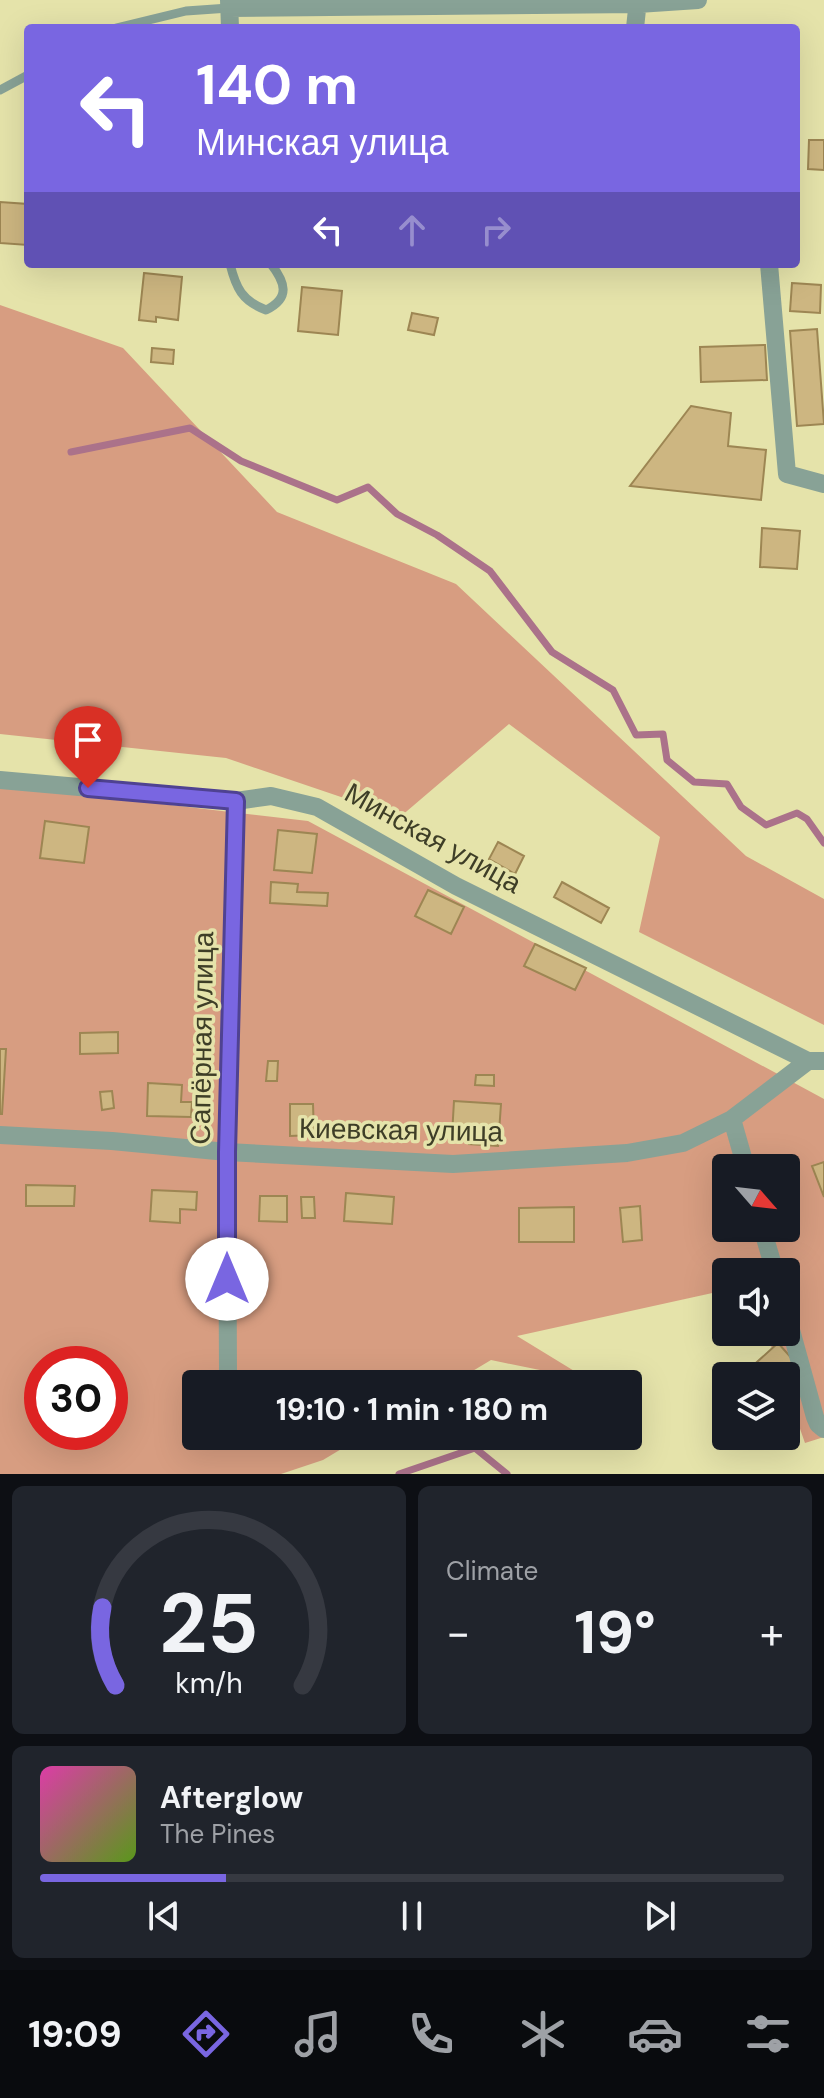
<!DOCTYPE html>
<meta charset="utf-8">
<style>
:root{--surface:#171b24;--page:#20242c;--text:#f1f3f6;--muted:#9ea1a6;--line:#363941;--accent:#7966e1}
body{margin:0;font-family:"DM Sans",sans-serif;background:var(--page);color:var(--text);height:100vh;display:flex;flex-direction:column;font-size:30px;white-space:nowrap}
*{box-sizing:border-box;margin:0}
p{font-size:26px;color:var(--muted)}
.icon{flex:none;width:44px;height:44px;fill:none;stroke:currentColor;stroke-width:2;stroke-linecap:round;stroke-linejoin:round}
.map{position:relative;height:1474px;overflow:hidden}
.side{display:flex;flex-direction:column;gap:12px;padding:12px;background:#0d0f14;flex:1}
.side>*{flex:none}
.guide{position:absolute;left:24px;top:24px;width:776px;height:244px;border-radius:8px;box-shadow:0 8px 32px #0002;background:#7966e1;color:#fff;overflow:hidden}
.needle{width:52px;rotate:118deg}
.tools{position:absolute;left:712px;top:1154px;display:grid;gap:16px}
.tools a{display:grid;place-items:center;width:88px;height:88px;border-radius:8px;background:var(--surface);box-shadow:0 8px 32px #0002;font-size:40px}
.speed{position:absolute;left:24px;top:1346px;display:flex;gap:16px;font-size:40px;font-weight:700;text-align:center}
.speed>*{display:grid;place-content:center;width:104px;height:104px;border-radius:50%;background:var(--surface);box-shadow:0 8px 32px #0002;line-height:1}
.speed .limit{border:12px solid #d22;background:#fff;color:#111}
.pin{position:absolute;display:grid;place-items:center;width:68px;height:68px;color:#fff;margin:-82px -34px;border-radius:50% 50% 50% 0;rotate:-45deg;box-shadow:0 0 8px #0007}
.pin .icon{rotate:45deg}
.me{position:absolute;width:88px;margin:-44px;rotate:0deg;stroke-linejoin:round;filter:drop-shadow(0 0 6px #0008)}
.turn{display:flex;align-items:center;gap:28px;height:168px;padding:0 40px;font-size:36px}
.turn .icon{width:104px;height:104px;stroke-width:2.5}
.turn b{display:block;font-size:56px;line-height:68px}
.lanes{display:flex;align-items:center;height:76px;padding:0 40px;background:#0003;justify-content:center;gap:40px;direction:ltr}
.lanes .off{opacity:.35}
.big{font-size:60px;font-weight:700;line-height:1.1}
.side .tile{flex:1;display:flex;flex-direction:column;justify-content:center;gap:12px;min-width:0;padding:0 28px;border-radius:12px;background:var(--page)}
.side .dial{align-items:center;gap:0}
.dial svg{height:208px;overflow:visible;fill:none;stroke:var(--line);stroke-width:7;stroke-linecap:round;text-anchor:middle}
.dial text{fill:var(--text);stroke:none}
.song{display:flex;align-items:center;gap:24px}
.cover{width:96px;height:96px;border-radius:12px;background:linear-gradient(135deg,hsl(320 70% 55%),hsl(90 70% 35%))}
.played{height:8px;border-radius:4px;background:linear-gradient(90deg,var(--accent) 25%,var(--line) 25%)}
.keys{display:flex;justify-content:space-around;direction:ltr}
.heat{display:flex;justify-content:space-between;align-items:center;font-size:44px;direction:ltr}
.side .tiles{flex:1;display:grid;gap:12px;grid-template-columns:1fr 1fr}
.tile:last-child{grid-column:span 2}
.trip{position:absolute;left:182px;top:1370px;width:460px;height:80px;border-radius:8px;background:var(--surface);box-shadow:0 8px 32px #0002;font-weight:700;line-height:80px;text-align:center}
.menu{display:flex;height:128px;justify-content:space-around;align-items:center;background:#090b0e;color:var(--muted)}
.menu .icon{width:56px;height:56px}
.menu .selected{color:var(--accent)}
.menu b{font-size:36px;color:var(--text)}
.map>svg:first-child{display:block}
.green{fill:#d79d81;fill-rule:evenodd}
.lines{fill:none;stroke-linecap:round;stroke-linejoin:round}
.stream{stroke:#ab728a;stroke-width:7}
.building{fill:#cdb681;stroke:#9d8653;stroke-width:2}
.service{stroke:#88a296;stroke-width:9}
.minor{stroke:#88a296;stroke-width:18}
.route-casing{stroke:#4f4292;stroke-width:20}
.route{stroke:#7966e1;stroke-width:14}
.labels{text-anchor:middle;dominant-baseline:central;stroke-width:7;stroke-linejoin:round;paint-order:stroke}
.street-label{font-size:28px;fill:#3e3e27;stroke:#e5e3aa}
</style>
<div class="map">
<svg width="824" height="1474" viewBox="0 0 824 1474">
<rect width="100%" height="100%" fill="#e5e3aa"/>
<!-- green -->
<path class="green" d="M0 305 123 348 277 512 456 584 746 856 824 899V1025L639 932 660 837 509 724 400 817 226 758 0 734Z
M0 785 308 821 824 1099V1437L805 1443 786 1389V1376H782L766 1332H786V1272H726V1290L517 1336 589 1380 491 1360 451 1384H196V1436H363L323 1460 281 1474H0ZM726 1168H786V1228H726ZM42 1364H110V1432H42Z"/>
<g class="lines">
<!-- stream -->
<path class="stream" d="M71 452 190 428 241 461 337 500 368 487 397 514 437 535 490 571 552 652 613 690 636 735 663 734 667 760 694 782 727 784 741 807 766 825 797 813 807 819 824 843
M399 1474 475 1448 507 1474"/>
</g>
<!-- building -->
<path class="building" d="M809 140H824V170L808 169Z
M0 202 28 204V245L0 243Z
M144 273 182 277 178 320 156 317V322L139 320Z
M792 283 821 285 820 313 790 311Z
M302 287 342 291 338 335 298 331Z
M412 313 438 318 434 335 408 330Z
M817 329 824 424 797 426 790 331Z
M765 345 767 380 701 382 700 347Z
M152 348 174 350 173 364 151 362Z
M691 406 731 413 728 446 766 450 761 500 630 486Z
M762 528 800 531 797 569 760 567Z
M45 821 89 827 84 863 40 858Z
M278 830 317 834 312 873 274 870Z
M498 842 524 856 515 874 489 859Z
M271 882 298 884 297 892 328 893 327 906 270 903Z
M562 882 609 908 601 923 554 897Z
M428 890 464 907 451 934 415 916Z
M535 944 586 968 575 990 524 966Z
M118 1032V1053L80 1054V1033Z
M0 1049H6L2 1114H0Z
M268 1061H278L277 1081H266Z
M476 1075H494V1086L475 1085Z
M148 1083 182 1085 181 1102H192L191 1117 147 1116Z
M112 1091 114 1108 102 1110 100 1092Z
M454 1101 501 1104 498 1146 469 1144 470 1136 452 1135Z
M290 1104H313L314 1135 290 1136Z
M824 1162V1197L812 1166Z
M26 1185 75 1186 74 1206H26Z
M152 1190 197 1192 196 1210 180 1209V1223L150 1221Z
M346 1193 394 1197 392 1224 344 1221Z
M260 1196H287V1222L259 1221Z
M301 1197H314L315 1218H302Z
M640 1206 642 1240 623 1242 620 1208Z
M574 1207V1242H519V1208Z
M778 1343 795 1362 780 1376H749L746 1372Z"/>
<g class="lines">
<!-- service -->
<path class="service" d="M116 28 186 11 229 8
M0 90 28 75
M230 264C236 288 242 301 266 310 291 298 285 282 271 264"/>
<!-- minor -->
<path class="minor" d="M229 0 230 28
M229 8 638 4 698 0
M635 28 638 0
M769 264 787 474 824 484
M0 780 236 801 271 796 317 807 456 886 808 1061
M732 1119 746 1168
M0 1135 112 1141 227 1152 453 1164 627 1153 683 1143 732 1119 808 1061H824
M762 1228 775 1272
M786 1312 815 1417 818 1424 824 1429
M228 1373 227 1152 236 801"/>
</g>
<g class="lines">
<!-- route casing -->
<g class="route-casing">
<path id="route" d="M88 788 236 801 227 1152V1279"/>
</g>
<!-- route -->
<use href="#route" class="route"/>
</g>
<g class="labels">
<!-- street labels -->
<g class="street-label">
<text transform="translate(433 838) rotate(29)">Минская улица</text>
<text transform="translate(202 1038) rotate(-89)">Сапёрная улица</text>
<text transform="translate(401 1130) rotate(1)">Киевская улица</text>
</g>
</g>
</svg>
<div class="tools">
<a><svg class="needle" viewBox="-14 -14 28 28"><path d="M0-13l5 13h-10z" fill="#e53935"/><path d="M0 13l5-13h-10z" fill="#9ea1a6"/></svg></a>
<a><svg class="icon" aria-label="sound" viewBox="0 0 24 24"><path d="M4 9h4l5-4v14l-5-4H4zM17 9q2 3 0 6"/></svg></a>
<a><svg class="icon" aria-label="layers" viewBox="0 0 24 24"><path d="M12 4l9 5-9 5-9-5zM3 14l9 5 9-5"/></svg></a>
</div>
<div class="speed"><div class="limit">30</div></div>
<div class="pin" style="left:88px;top:788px;background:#d93025"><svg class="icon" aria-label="arrive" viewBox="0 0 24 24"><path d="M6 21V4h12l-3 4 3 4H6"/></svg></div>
<svg class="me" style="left:227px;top:1279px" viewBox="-20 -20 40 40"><circle r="19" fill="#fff"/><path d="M0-13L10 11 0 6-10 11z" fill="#7966e1"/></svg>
<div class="trip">19:10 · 1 min · 180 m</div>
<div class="guide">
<div class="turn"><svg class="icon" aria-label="left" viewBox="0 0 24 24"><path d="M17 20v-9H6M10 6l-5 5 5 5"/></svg><div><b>140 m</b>Минская улица</div></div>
<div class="lanes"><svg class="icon" aria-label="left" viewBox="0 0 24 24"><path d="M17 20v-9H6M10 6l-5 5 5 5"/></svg><svg class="icon off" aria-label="ahead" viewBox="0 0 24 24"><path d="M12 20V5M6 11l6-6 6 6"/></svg><svg class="icon off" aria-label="right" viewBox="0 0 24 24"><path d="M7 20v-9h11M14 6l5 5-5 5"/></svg></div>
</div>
</div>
<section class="side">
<div class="tiles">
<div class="tile dial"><svg viewBox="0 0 100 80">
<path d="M14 69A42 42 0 1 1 86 69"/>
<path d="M14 69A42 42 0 0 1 9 39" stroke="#7966e1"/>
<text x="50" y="56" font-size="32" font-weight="700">25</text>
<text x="50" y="72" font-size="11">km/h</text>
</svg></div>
<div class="tile"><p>Climate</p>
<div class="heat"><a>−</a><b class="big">19°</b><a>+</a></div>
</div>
<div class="tile">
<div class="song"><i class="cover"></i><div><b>Afterglow</b><p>The Pines</p></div></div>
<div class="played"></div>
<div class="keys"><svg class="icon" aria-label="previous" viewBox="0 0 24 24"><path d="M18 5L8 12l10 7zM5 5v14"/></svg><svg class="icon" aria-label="pause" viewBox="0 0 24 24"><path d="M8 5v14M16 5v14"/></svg><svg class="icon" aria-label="next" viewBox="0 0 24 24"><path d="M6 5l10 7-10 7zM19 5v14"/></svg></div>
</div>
</div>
</section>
<nav class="menu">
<b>19:09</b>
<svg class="icon selected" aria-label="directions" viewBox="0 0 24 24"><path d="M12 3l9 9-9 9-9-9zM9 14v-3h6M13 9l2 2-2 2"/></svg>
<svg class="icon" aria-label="music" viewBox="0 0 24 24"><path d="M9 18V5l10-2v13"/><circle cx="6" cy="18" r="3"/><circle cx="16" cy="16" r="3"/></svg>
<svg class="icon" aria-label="phone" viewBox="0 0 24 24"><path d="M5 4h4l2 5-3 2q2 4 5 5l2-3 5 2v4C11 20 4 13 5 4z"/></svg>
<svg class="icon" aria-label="climate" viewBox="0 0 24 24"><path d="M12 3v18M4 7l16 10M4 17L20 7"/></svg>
<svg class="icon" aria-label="car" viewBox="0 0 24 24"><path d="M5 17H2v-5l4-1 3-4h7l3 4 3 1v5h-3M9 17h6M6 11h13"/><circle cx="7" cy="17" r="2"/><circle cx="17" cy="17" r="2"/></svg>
<svg class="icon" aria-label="filters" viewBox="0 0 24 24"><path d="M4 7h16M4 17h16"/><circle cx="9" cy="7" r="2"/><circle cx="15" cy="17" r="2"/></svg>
</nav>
